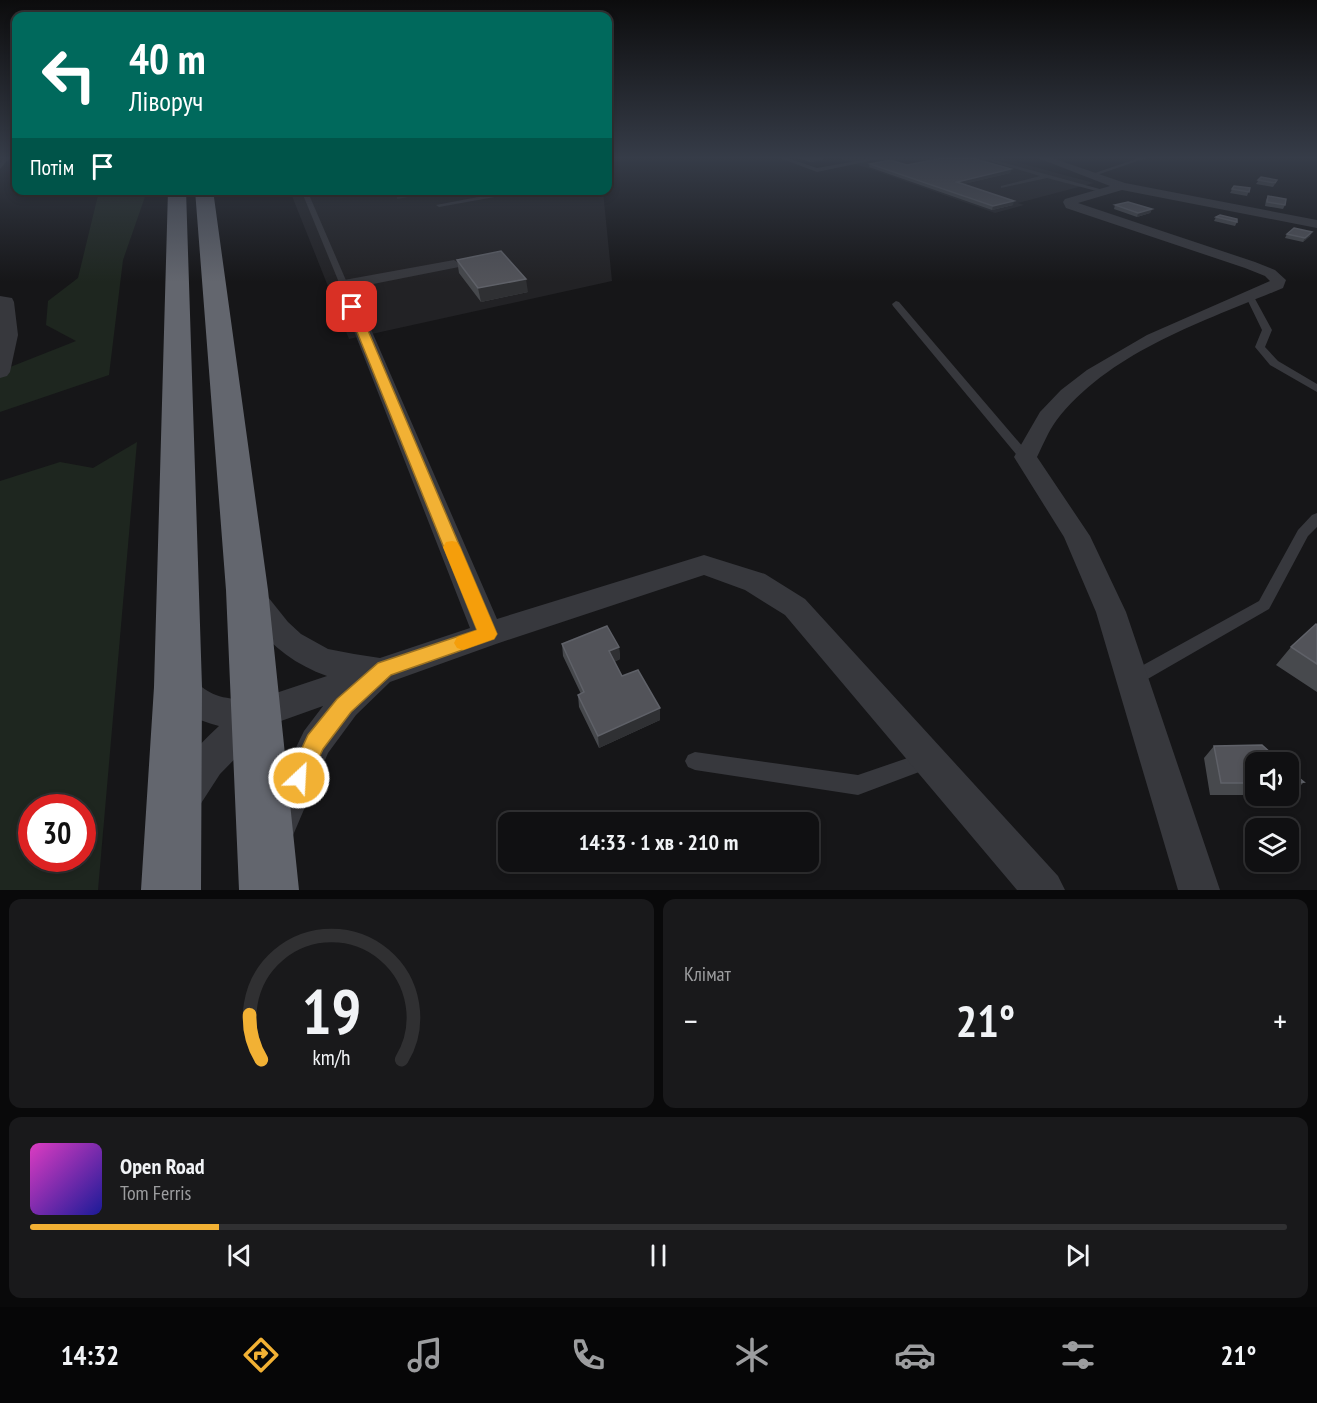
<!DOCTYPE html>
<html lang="uk">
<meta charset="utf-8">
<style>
:root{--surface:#101012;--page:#19191b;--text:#f1f3f6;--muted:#9c9d9f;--line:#303032;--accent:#f2b134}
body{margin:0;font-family:"PT Sans Narrow",sans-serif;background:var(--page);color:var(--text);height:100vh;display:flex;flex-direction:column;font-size:22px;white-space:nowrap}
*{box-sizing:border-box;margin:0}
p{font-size:20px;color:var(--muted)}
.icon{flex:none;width:33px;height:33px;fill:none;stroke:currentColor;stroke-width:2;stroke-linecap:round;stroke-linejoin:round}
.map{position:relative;height:890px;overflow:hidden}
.side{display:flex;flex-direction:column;gap:9px;padding:9px;background:#09090a;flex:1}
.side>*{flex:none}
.hud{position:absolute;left:12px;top:12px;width:600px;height:183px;border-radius:12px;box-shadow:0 3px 9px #0003,0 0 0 2px var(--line);background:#00695c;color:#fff;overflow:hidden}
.fabs{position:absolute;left:1245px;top:752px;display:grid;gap:12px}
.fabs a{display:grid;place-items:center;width:54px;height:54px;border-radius:12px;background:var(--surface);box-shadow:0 3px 9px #0003,0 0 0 2px var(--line);font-size:30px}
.speed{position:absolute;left:18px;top:794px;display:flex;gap:12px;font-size:30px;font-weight:700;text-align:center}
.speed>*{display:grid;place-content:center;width:78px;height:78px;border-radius:50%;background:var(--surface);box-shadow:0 3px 9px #0003,0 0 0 2px var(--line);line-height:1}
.speed .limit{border:9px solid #d22;background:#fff;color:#111}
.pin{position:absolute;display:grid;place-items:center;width:51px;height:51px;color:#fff;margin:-26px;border-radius:12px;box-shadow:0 3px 9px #0006}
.me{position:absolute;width:66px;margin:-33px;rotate:25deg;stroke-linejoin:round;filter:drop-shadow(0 0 4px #0008)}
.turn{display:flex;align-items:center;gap:21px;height:126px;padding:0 18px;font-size:27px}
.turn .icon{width:78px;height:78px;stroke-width:2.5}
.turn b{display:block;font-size:42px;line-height:51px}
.then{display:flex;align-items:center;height:57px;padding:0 18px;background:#0003;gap:12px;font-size:22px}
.big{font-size:45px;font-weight:700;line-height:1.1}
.side .card{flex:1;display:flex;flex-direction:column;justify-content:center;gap:9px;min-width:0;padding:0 21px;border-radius:12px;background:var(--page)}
.side .dial{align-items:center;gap:0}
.dial svg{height:156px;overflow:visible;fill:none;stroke:var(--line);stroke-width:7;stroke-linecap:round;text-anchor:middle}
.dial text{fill:var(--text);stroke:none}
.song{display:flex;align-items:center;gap:18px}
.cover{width:72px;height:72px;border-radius:9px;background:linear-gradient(135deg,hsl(310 70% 55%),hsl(240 70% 35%))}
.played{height:6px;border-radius:3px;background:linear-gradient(90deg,var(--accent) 15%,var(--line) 15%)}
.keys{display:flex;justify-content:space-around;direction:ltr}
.heat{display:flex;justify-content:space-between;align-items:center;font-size:33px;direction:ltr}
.side .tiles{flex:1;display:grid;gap:9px;grid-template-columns:1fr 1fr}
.card:last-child{grid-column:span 2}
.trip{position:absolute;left:498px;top:812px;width:321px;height:60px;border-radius:12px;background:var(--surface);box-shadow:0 3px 9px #0003,0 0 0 2px var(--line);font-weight:700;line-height:60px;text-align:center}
.tab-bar{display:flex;height:96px;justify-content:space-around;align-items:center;background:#060607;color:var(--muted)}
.tab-bar .icon{width:42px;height:42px}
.tab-bar .active{color:var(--accent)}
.tab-bar b{font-size:27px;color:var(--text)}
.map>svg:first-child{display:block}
.built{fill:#222225}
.green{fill:#1e261f;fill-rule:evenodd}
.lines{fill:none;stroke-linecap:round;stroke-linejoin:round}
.lane{fill:#37383d;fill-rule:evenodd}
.street{fill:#37383d;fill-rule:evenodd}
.highway{fill:#63666e;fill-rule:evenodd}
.wall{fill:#47494d}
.shaded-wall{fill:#2f3033}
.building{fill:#525359;stroke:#5f6168;stroke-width:1.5}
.route{fill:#f2b134;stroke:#9d7322;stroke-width:1.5}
.slow{fill:#f59e0b}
</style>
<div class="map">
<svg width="1317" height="890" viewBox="0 0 1317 890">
<rect width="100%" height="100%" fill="#161618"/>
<!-- built -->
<path class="built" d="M839 158H1001L1094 183 1018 203 1024 205 995 213Z
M290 191H603L612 281 349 339Z"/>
<!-- green -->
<path class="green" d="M99 191H147L123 260 109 375 0 412V371L76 341 46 325 48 301 78 278Z
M137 442 98 890H0V481L60 462 93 468ZM32 807H82V858H32Z"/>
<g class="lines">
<!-- lane -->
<path class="lane" d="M4 158H9L0 169V163Z
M780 158H787L817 168 874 158H883L817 172Z
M980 158H987L1107 191 1104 193 1047 178 1001 188V186L1040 176Z
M1139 158H1146L1094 176 1089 175Z
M301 190H307L348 285 347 287 340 285Z
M515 190H533L439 207 436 205Z
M1250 294 1254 297 1272 330 1265 347 1278 361 1317 384V392L1270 365 1255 347 1262 330 1246 297Z
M896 301 899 302 1029 454 1031 457 1029 460H1021L893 306 892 304Z
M1317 513V527L1308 536 1269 609 1139 684 1133 686 1127 684 1124 679 1127 674 1259 601 1298 530 1312 515Z
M928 751 935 754 937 760 935 766 858 795 695 770 688 767 685 761 688 755 695 752 858 775Z"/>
<!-- street -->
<path class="street" d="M1038 158H1052L1125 183 1317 220V228L1122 190 1078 203 1255 262 1275 270 1286 280 1283 288C1205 321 1110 351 1056 421 1048 432 1043 445 1037 457L1090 536 1126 612 1220 890H1178L1096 612 1064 537 1014 457 1040 412 1061 390 1087 370 1147 335 1270 281 1265 276 1245 268 1066 208 1063 202 1065 199 1110 186Z
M454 260 461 264 459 267 353 288 497 619 704 555 765 574 805 599 1058 876 1065 890H1017L785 615 745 590 704 575 496 644 390 682 356 715 328 753 291 840 277 845 263 840 258 826 304 731 323 706 267 726 220 774 198 808 185 813 172 808 166 795C178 768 197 746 219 726 196 720 172 709 162 687L166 677C191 668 195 687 216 695 229 700 244 699 258 699L327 676C288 662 259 637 240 600L244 592 254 589 264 592 288 622 301 634 328 649 354 654 380 658 470 628 336 285 344 280Z
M0 296 12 298 14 302 18 335 10 372 7 376 0 378Z"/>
<!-- highway -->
<path class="highway" d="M168 190H186L202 687 201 890H141L154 687Z
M195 190H213L268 590 299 890H239L226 590Z"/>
</g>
<!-- wall -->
<path class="wall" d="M798 158H823V160L810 162Z
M870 164 1011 169 1010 173 963 184 1013 205 992 210 869 167Z
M1261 177 1275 184 1273 187 1256 184Z
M1234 186 1250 188 1247 196 1230 193Z
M1268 196 1285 205 1283 209 1265 206 1266 200Z
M1115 205 1152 209 1150 213 1137 217 1114 209Z
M1216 217 1237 222 1235 226 1214 221Z
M1287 234 1310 236 1303 242 1285 238Z
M457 260 528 292 481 302 459 273Z
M1317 625V692L1276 665 1291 647Z
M562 644 619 647 620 659 614 662 622 676 660 708V720L599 748 579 707 578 695 581 694 563 656Z
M1214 746 1256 762V795H1210L1204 758Z
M1288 769 1304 782 1292 794H1288Z"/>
<!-- shaded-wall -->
<path class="shaded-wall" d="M810 158H823V160L810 162Z
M1011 169 1010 173 956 186 957 182Z
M425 190H452L397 199V195Z
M1014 201 1013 205 992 210 993 206Z
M1152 209 1150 213 1137 217 1138 213Z
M1312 232 1310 236 1303 242 1305 238Z
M526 279 528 292 481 302 478 288Z
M619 647 620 659 610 664 609 651Z
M660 708V720L599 748 598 736Z"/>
<!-- building -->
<path class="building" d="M943 158H972L1011 169 957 182 1014 201 993 206 870 164 890 160 907 165Z
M1261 177 1277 180 1275 183 1258 180Z
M1234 186 1250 188 1249 192 1232 189Z
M394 190H425L397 195Z
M1268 196 1286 199 1285 205 1267 202Z
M1128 202 1152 209 1138 213 1115 205Z
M1220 215 1237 219V222L1216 217Z
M1294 228 1312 232 1305 238 1287 234Z
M501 251 526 279 478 288 457 260Z
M1316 624 1317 625V664L1291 647Z
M607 626 619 647 609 651 622 676 638 670 660 708 598 736 578 695 584 692 562 644Z
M1262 745 1281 762H1256V783H1221L1214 746Z
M1288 769 1304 782 1288 783Z"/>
<!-- sky -->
<linearGradient id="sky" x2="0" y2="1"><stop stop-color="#0c0c0d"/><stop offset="0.56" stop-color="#363c48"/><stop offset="1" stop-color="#363c48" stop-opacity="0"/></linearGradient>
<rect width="1317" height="282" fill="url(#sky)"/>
<!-- route -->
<path class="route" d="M352 304 358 307 497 634 494 639 391 675 351 712 323 749 306 786 299 789 291 786 288 778 308 735 337 699 378 663 477 630 347 307Z"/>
<!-- slow -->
<path class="slow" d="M452 541 457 542 460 547 497 634 494 639 463 650 457 648 454 643 457 637 477 630 443 547 446 542Z"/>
</svg>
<div class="fabs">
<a><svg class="icon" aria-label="sound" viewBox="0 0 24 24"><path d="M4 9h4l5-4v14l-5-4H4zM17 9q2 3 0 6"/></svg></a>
<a><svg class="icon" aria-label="layers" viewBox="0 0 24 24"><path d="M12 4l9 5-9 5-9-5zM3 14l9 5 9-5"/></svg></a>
</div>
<div class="speed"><div class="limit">30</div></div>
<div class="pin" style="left:352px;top:307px;background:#d93025"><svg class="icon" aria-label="arrive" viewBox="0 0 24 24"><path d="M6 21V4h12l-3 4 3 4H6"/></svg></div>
<svg class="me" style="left:299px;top:778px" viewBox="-20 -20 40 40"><circle r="17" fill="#f2b134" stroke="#fff" stroke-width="3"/><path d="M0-11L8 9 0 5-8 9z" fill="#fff"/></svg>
<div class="trip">14:33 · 1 хв · 210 m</div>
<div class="hud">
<div class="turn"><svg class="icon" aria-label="left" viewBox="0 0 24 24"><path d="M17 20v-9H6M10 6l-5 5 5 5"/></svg><div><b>40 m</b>Ліворуч</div></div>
<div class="then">Потім<svg class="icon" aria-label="arrive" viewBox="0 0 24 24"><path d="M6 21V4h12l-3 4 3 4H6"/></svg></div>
</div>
</div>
<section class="side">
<div class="tiles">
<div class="card dial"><svg viewBox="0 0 100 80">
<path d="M14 69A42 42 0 1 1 86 69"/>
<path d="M14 69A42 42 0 0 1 8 46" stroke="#f2b134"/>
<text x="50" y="56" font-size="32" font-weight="700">19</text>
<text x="50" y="72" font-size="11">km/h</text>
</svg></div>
<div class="card"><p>Клімат</p>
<div class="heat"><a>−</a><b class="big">21°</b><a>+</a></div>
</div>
<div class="card">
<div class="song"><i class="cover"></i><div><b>Open Road</b><p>Tom Ferris</p></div></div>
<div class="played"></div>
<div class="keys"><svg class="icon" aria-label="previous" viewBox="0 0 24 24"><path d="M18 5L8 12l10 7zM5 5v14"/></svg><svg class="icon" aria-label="pause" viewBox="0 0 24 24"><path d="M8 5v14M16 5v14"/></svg><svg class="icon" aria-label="next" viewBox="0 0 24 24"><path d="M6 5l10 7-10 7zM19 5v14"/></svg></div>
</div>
</div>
</section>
<nav class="tab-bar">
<b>14:32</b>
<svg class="icon active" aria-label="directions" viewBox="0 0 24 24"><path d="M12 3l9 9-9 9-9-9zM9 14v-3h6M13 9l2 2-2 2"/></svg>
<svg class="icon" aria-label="music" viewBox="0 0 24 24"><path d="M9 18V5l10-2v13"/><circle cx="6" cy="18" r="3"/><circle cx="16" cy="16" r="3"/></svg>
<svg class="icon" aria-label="phone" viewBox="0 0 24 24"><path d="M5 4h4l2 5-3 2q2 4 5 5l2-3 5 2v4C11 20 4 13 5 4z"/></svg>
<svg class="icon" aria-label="climate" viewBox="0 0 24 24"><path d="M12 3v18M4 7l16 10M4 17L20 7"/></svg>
<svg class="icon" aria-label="car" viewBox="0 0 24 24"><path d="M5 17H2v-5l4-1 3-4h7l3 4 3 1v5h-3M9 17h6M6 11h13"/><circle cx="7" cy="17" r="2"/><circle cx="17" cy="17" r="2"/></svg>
<svg class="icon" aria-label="filters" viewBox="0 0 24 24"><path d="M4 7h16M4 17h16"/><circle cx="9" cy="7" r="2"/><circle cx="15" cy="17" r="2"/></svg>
<b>21°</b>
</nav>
